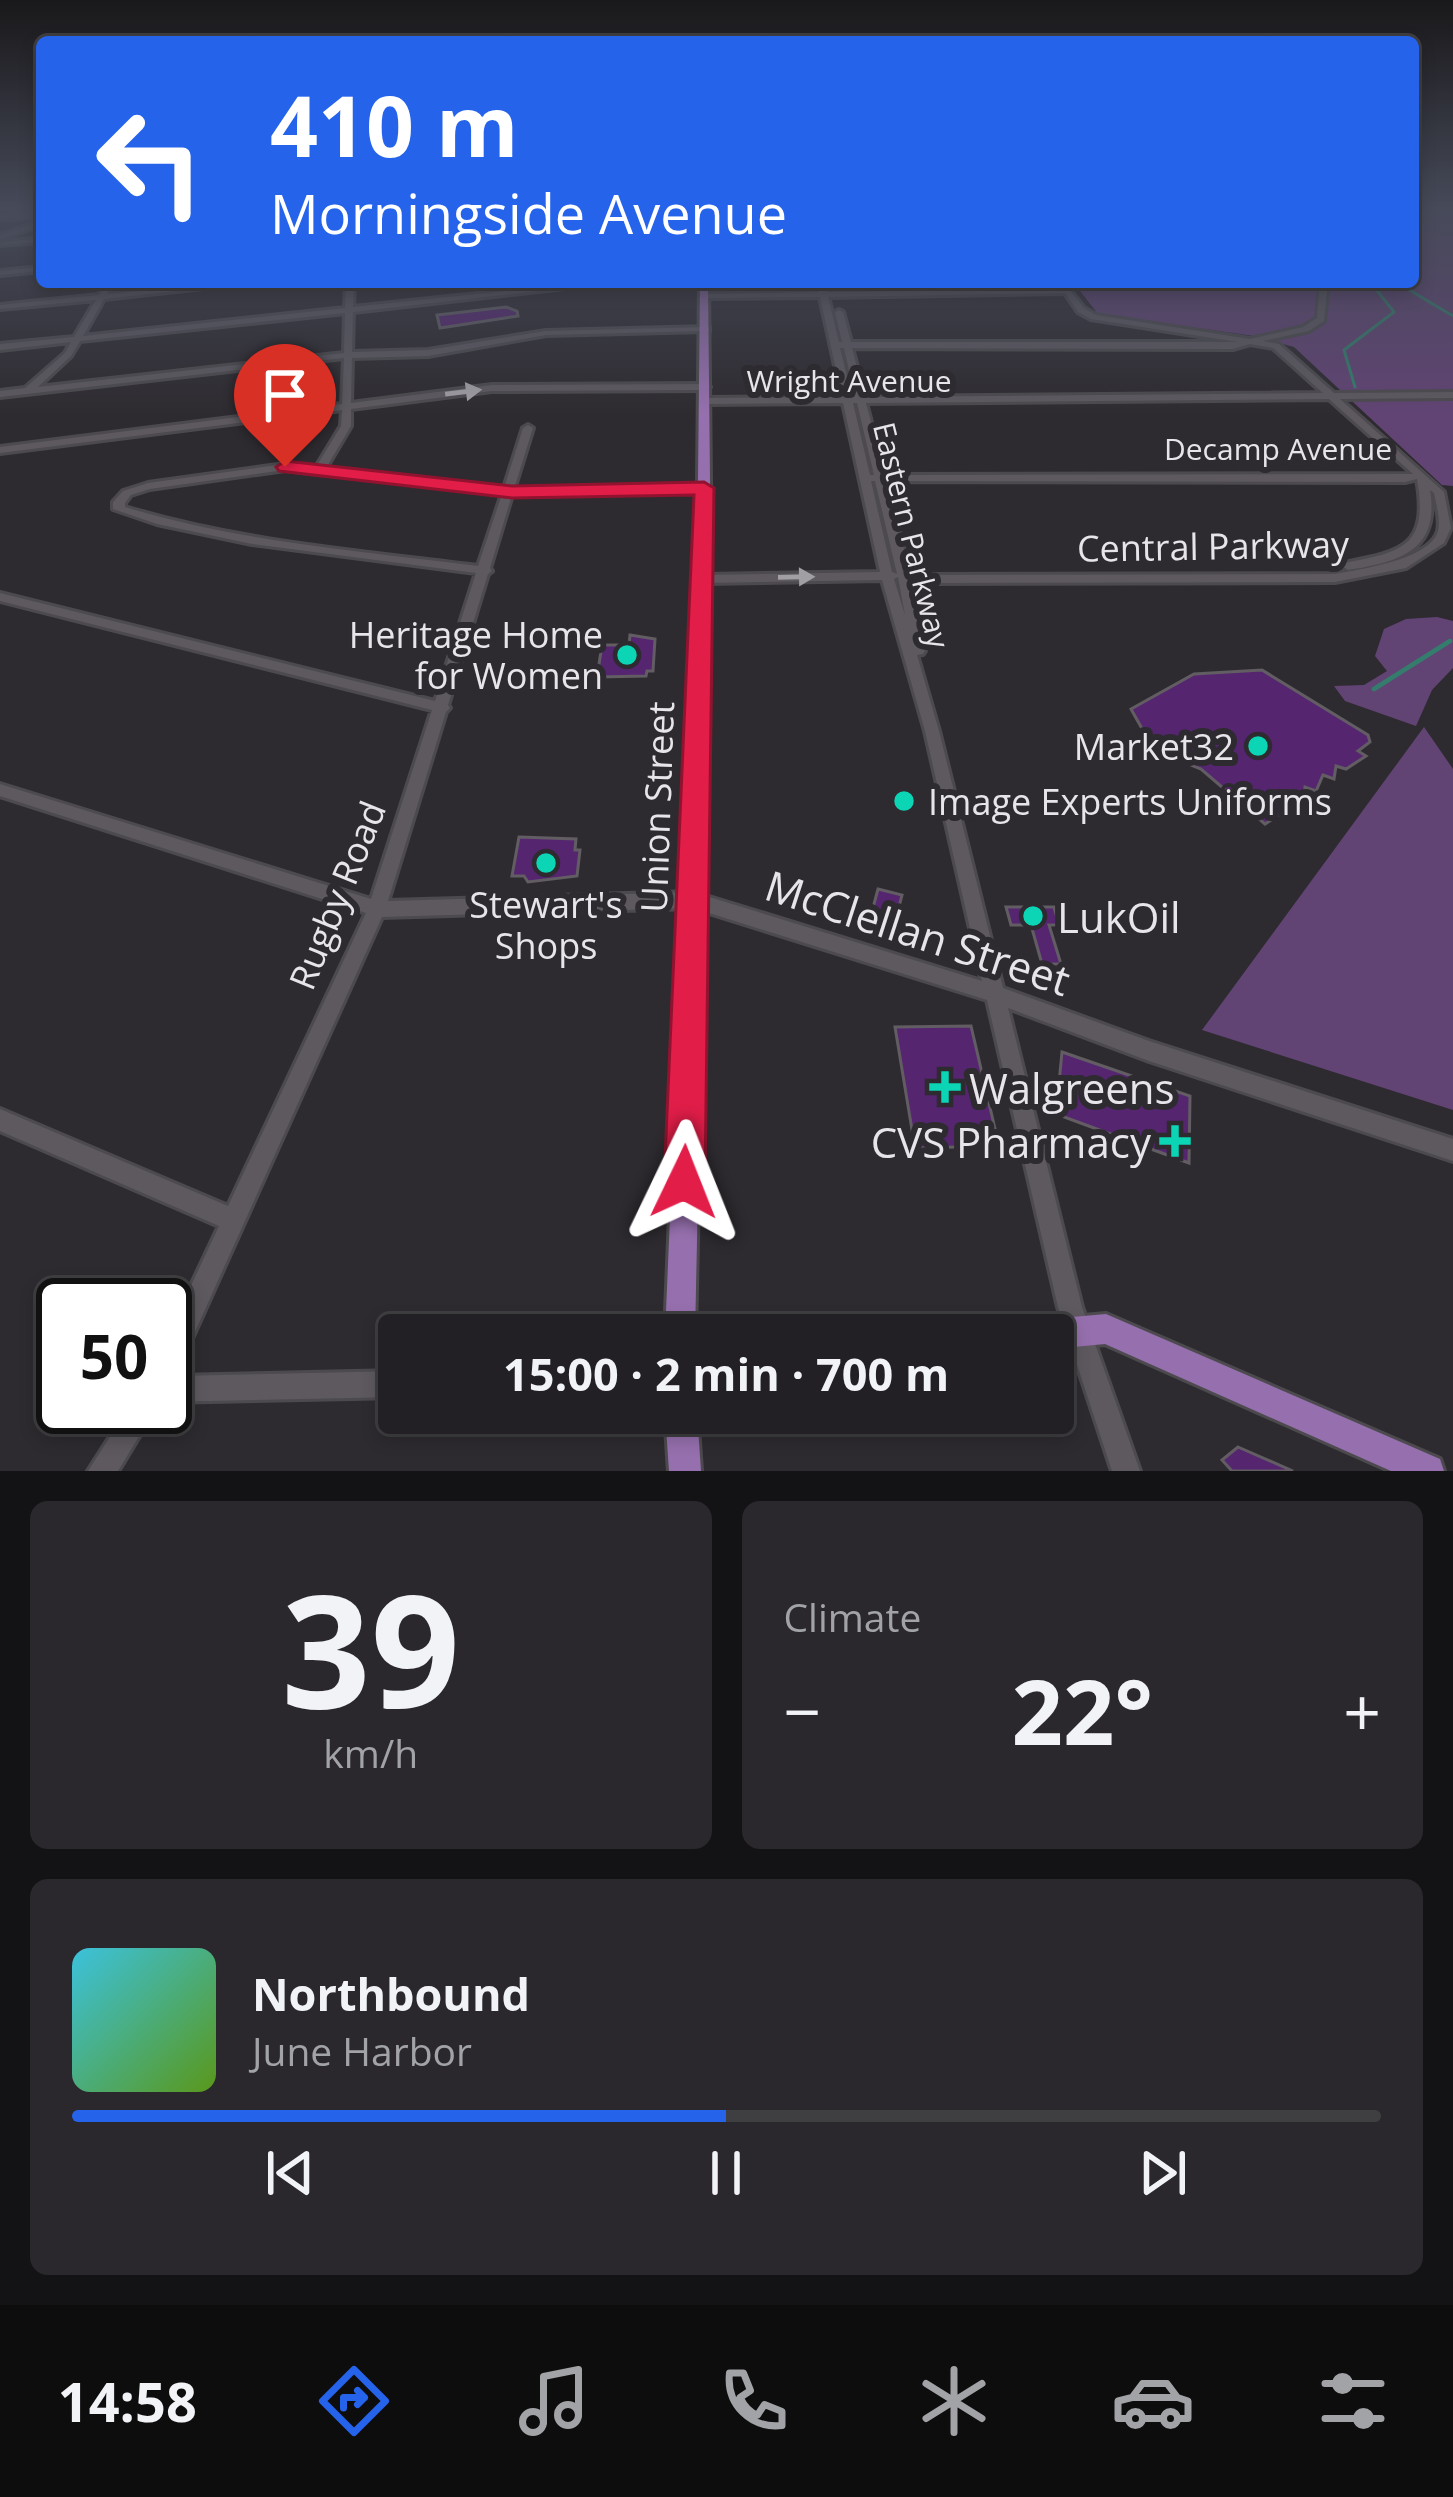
<!DOCTYPE html>
<meta charset="utf-8">
<style>
:root{--surface:#222024;--page:#2a282c;--text:#f1f3f6;--muted:#a2a3a6;--line:#3f3e41;--accent:#2563eb}
body{margin:0;font-family:"Open Sans",sans-serif;background:var(--page);color:var(--text);height:100vh;display:flex;flex-direction:column;font-size:45px;white-space:nowrap}
*{box-sizing:border-box;margin:0}
p{font-size:39px;color:var(--muted)}
.icon{flex:none;width:66px;height:66px;fill:none;stroke:currentColor;stroke-width:2;stroke-linecap:round;stroke-linejoin:round}
.map{position:relative;height:1471px;overflow:hidden}
.drawer{display:flex;flex-direction:column;gap:30px;padding:30px;background:#131214;flex:1}
.drawer>*{flex:none}
.hud{position:absolute;left:36px;top:36px;width:1383px;height:252px;border-radius:12px;box-shadow:0 6px 18px #0003,0 0 0 3px var(--line);background:#2563eb;color:#fff;overflow:hidden}
.speed{position:absolute;left:36px;top:1278px;display:flex;gap:24px;font-size:60px;font-weight:700;text-align:center}
.speed>*{display:grid;place-content:center;width:156px;height:156px;border-radius:50%;background:var(--surface);box-shadow:0 6px 18px #0003,0 0 0 3px var(--line);line-height:1}
.speed .limit{border:6px solid #111;border-radius:18px;background:#fff;color:#111}
.pin{position:absolute;display:grid;place-items:center;width:102px;height:102px;color:#fff;margin:-123px -51px;border-radius:50% 50% 50% 0;rotate:-45deg;box-shadow:0 0 12px #0007}
.pin .icon{rotate:45deg}
.me{position:absolute;width:132px;margin:-66px;rotate:2deg;stroke-linejoin:round;filter:drop-shadow(0 0 9px #0008)}
.turn{display:flex;align-items:center;gap:42px;height:252px;padding:0 36px;font-size:54px}
.turn .icon{width:156px;height:156px;stroke-width:2.5}
.turn b{display:block;font-size:84px;line-height:102px}
.big{font-size:90px;font-weight:700;line-height:1.1}
.drawer .widget{flex:1;display:flex;flex-direction:column;justify-content:center;gap:18px;min-width:0;padding:0 42px;border-radius:18px;background:var(--page)}
.drawer .dial{align-items:center;gap:0}
.dial b{font-size:156px;line-height:1}
.song{display:flex;align-items:center;gap:36px}
.cover{width:144px;height:144px;border-radius:18px;background:linear-gradient(135deg,hsl(190 70% 55%),hsl(90 70% 35%))}
.played{height:12px;border-radius:6px;background:linear-gradient(90deg,var(--accent) 50%,var(--line) 50%)}
.keys{display:flex;justify-content:space-around;direction:ltr}
.heat{display:flex;justify-content:space-between;align-items:center;font-size:66px;direction:ltr}
.drawer .tiles{flex:1;display:grid;gap:30px;grid-template-columns:1fr 1fr}
.widget:last-child{grid-column:span 2}
.trip{position:absolute;left:378px;top:1314px;width:696px;height:120px;border-radius:12px;background:var(--surface);box-shadow:0 6px 18px #0003,0 0 0 3px var(--line);font-weight:700;line-height:120px;text-align:center}
.menu{display:flex;height:192px;justify-content:space-around;align-items:center;background:#0e0d0e;color:var(--muted)}
.menu .icon{width:84px;height:84px}
.menu .current{color:var(--accent)}
.menu b{font-size:54px;color:var(--text)}
.map>svg:first-child{display:block}
.green{fill:#614474}
.lines{fill:none;stroke-linecap:round;stroke-linejoin:round}
.stream-far1{stroke:#347d6d;stroke-width:3}
.stream{stroke:#347d6d;stroke-width:4.5}
.building{fill:#552570;stroke:#615d63;stroke-width:3}
.minor-casing{stroke:#4c4a4e;stroke-width:6}
.major-casing{stroke:#4c4a4e;stroke-width:6}
.minor{fill:#5d595f;fill-rule:evenodd}
.major{fill:#9670ae;fill-rule:evenodd}
.oneway{fill:#a29fa4}
.route{fill:#e11d48;stroke:#92132f;stroke-width:3}
.poi-dot{fill:#0cd5b5;stroke:#2e2b30;stroke-width:4.5}
.labels{text-anchor:middle;dominant-baseline:central;stroke-width:12;stroke-linejoin:round;paint-order:stroke}
.far-street-label{font-size:30px;fill:#e7e5e9;stroke:#2e2b30}
.street-label{font-size:36px;fill:#e7e5e9;stroke:#2e2b30}
.poi-label{font-size:36px;fill:#e7e5e9;stroke:#2e2b30;text-anchor:end}
.near-poi-label{font-size:42px;fill:#e7e5e9;stroke:#2e2b30;text-anchor:start}
.near-street-label{font-size:42px;fill:#e7e5e9;stroke:#2e2b30}
</style>
<div class="map">
<svg width="1453" height="1471" viewBox="0 0 1453 1471">
<rect width="100%" height="100%" fill="#2e2b30"/>
<!-- green -->
<path class="green" d="M1413 210H1453V486L1442 485 1294 347 1254 336 1098 314 1073 282H1413Z
M1437 617 1453 621V668L1432 690 1416 726 1345 701 1334 686 1364 685 1387 671 1375 656 1384 629 1406 619Z
M1424 727 1453 769V1110L1202 1030Z"/>
<g class="lines">
<!-- stream-far1 -->
<path class="stream-far1" d="M1396 282 1453 316
M1355 387 1344 350 1394 312 1375 288 1379 282"/>
<!-- stream -->
<path class="stream" d="M1374 689 1450 641"/>
</g>
<!-- building -->
<path class="building" d="M506 307 517 311 518 316 440 328 437 315Z
M630 635 655 639 653 671H647L646 676 597 677 592 672 599 664 602 645H629Z
M1262 670 1368 735 1370 742 1358 751 1366 756 1346 769 1336 766 1334 779 1323 775 1316 791 1305 787 1304 798 1265 824 1201 769 1154 750 1131 709 1194 674Z
M519 837 576 839 575 850H580L577 876 528 882 524 876H512Z
M878 889 902 895 894 926 870 919Z
M1006 907H1054L1059 925H1049L1061 964H1042L1031 925H1011Z
M971 1026 999 1146 915 1148 895 1027Z
M1062 1052 1190 1096 1189 1163 1056 1114Z
M1238 1447 1293 1471H1232L1222 1460Z"/>
<g class="lines">
<!-- minor casing -->
<g class="minor-casing">
<path id="minor" d="M42 212V216L0 220V216Z
M42 221V225L0 239V235Z
M42 238V242L0 245 3 242Z
M42 267V271L0 275V271Z
M106 282H114L107 294 231 282H258L104 299 83 336 345 308 346 282H354L353 307 592 282H617L353 312 352 352 428 350 546 331 709 327V331H706L546 335 428 356 352 358 351 403 492 385 705 384 710 387 705 390 492 391 351 409V426L326 468 504 488 523 428 528 425 533 428 514 489 704 485 709 488 704 491 512 495 490 568 492 571 488 574 448 705 450 708 446 712 388 901 693 892 982 981 925 731 882 580 704 583 698 579 704 575 880 572 843 403 705 404 700 401 705 398 842 397 820 297 705 298 701 296 705 294 819 292 817 282H825L827 292 1061 289 1056 282H1064L1084 308 1096 315 1250 339 1303 327 1317 318 1320 282H1328L1324 321 1309 331 1263 341 1279 344 1334 393 1453 392V398L1340 399 1444 492 1451 528 1444 543 1406 568 1335 582 923 583 911 580 925 651 923 654 917 655 939 731 1003 988 1149 1041 1453 1139V1161L1149 1061 1008 1008 1082 1307 1140 1471H1112L1058 1307 987 1000 693 908 382 917 175 1376 399 1371V1397L165 1402V1341L219 1226 0 1131V1109L228 1206 366 913 0 796V784L371 899 432 710 0 601V593L435 701 476 573 252 544 157 524 113 509V502L123 491 148 483 285 464 316 467 341 426 342 410 0 453V447L342 404 344 358 0 397V391L25 388 65 353 71 342 0 350V344L74 337 96 300 0 309V305L99 295ZM1065 293 1078 312 1091 319 1238 342H851L843 312 839 310 835 312 842 342H839L828 297ZM345 313 344 353 38 387 71 356 80 341ZM1250 344 1273 348 1323 393 865 397 852 348 1233 349ZM840 348H844L855 397H852ZM1329 399 1413 474 885 475 866 403ZM853 403H857L874 475H870ZM285 470 502 494 478 566C360 551 240 542 125 507V503L131 495 150 489ZM1417 479C1429 547 1402 552 1344 563L1342 566 1348 570C1399 562 1440 551 1430 490L1434 493C1436 504 1441 520 1438 531 1430 560 1360 569 1335 574L923 575 910 572 886 481 1405 482ZM871 481H875L897 574 892 572ZM898 577 905 615 894 579Z
M129 1407H157L118 1471H88Z"/>
</g>
<!-- major casing -->
<g class="major-casing">
<path id="major" d="M700 282H708L711 579 695 1335H665L697 579Z
M1106 1314 1440 1459 1444 1471H1391L1105 1344 1053 1349V1335H1023L1027 1324 1038 1320Z
M665 1413H697L701 1471H669Z"/>
</g>
<!-- minor -->
<use href="#minor" class="minor"/>
<!-- major -->
<use href="#major" class="major"/>
</g>
<!-- one-way arrows -->
<defs><path id="oneway-solid" d="M-6-.8H1V-3.2L6.5 0L1 3.2V.8H-6Z" transform="scale(3)"/></defs>
<g class="oneway">
<use href="#oneway-solid" transform="translate(463 392) rotate(-7)"/>
<use href="#oneway-solid" transform="translate(796 577) rotate(-1)"/>
</g>
<!-- sky -->
<linearGradient id="sky" x2="0" y2="1"><stop stop-color="#19181a"/><stop offset="0.5" stop-color="#464a59"/><stop offset="1" stop-color="#464a59" stop-opacity="0"/></linearGradient>
<rect width="1453" height="416" fill="url(#sky)"/>
<!-- route -->
<path class="route" d="M285 461 512 486 704 482 714 488 705 1182 699 1196 684 1202 670 1196 664 1182 694 495 512 498 279 471 276 467Z"/>
<!-- markers -->
<g class="poi-dot">
<circle cx="627" cy="655" r="12"/>
<circle cx="1258" cy="746" r="12"/>
<circle cx="904" cy="801" r="12"/>
<circle cx="546" cy="863" r="12"/>
<circle cx="1033" cy="916" r="12"/>
<path d="M939 1069h12v12h12v12h-12v12h-12v-12h-12v-12h12z"/>
<path d="M1169 1123h12v12h12v12h-12v12h-12v-12h-12v-12h12z"/>
</g>
<g class="labels">
<!-- far-street labels -->
<g class="far-street-label">
<text x="849" y="380">Wright Avenue</text>
<text x="1278" y="448">Decamp Avenue</text>
<text transform="translate(912 535) rotate(76)">Eastern Parkway</text>
</g>
<!-- street labels -->
<g class="street-label">
<text transform="translate(1213 546) rotate(-1)">Central Parkway</text>
<text transform="translate(657 807) rotate(-88)">Union Street</text>
<text transform="translate(337 895) rotate(-68)">Rugby Road</text>
</g>
<!-- poi labels -->
<g class="poi-label">
<text x="603" y="634">Heritage Home<tspan x="603" dy="41">for Women</tspan></text>
<text x="1234" y="746">Market32</text>
<text x="928" y="801" text-anchor="start">Image Experts Uniforms</text>
<text x="546" y="904" text-anchor="middle">Stewart's<tspan x="546" dy="41">Shops</tspan></text>
</g>
<!-- near-poi labels -->
<g class="near-poi-label">
<text x="1057" y="916">LukOil</text>
<text x="969" y="1087">Walgreens</text>
<text x="1151" y="1141" text-anchor="end">CVS Pharmacy</text>
</g>
<!-- near-street labels -->
<g class="near-street-label">
<text transform="translate(918 932) rotate(18)">McClellan Street</text>
</g>
</g>
</svg>
<div class="speed"><div class="limit">50</div></div>
<div class="pin" style="left:285px;top:467px;background:#d93025"><svg class="icon" aria-label="arrive" viewBox="0 0 24 24"><path d="M6 21V4h12l-3 4 3 4H6"/></svg></div>
<svg class="me" style="left:684px;top:1182px" viewBox="-20 -20 40 40"><path d="M0-17L14 15 0 8-14 15z" fill="#e11d48" stroke="#fff" stroke-width="4"/></svg>
<div class="trip">15:00 · 2 min · 700 m</div>
<div class="hud">
<div class="turn"><svg class="icon" aria-label="left" viewBox="0 0 24 24"><path d="M17 20v-9H6M10 6l-5 5 5 5"/></svg><div><b>410 m</b>Morningside Avenue</div></div>
</div>
</div>
<section class="drawer">
<div class="tiles">
<div class="widget dial"><b>39</b><p>km/h</p></div>
<div class="widget"><p>Climate</p>
<div class="heat"><a>−</a><b class="big">22°</b><a>+</a></div>
</div>
<div class="widget">
<div class="song"><i class="cover"></i><div><b>Northbound</b><p>June Harbor</p></div></div>
<div class="played"></div>
<div class="keys"><svg class="icon" aria-label="previous" viewBox="0 0 24 24"><path d="M18 5L8 12l10 7zM5 5v14"/></svg><svg class="icon" aria-label="pause" viewBox="0 0 24 24"><path d="M8 5v14M16 5v14"/></svg><svg class="icon" aria-label="next" viewBox="0 0 24 24"><path d="M6 5l10 7-10 7zM19 5v14"/></svg></div>
</div>
</div>
</section>
<nav class="menu">
<b>14:58</b>
<svg class="icon current" aria-label="directions" viewBox="0 0 24 24"><path d="M12 3l9 9-9 9-9-9zM9 14v-3h6M13 9l2 2-2 2"/></svg>
<svg class="icon" aria-label="music" viewBox="0 0 24 24"><path d="M9 18V5l10-2v13"/><circle cx="6" cy="18" r="3"/><circle cx="16" cy="16" r="3"/></svg>
<svg class="icon" aria-label="phone" viewBox="0 0 24 24"><path d="M5 4h4l2 5-3 2q2 4 5 5l2-3 5 2v4C11 20 4 13 5 4z"/></svg>
<svg class="icon" aria-label="climate" viewBox="0 0 24 24"><path d="M12 3v18M4 7l16 10M4 17L20 7"/></svg>
<svg class="icon" aria-label="car" viewBox="0 0 24 24"><path d="M5 17H2v-5l4-1 3-4h7l3 4 3 1v5h-3M9 17h6M6 11h13"/><circle cx="7" cy="17" r="2"/><circle cx="17" cy="17" r="2"/></svg>
<svg class="icon" aria-label="filters" viewBox="0 0 24 24"><path d="M4 7h16M4 17h16"/><circle cx="9" cy="7" r="2"/><circle cx="15" cy="17" r="2"/></svg>
</nav>
